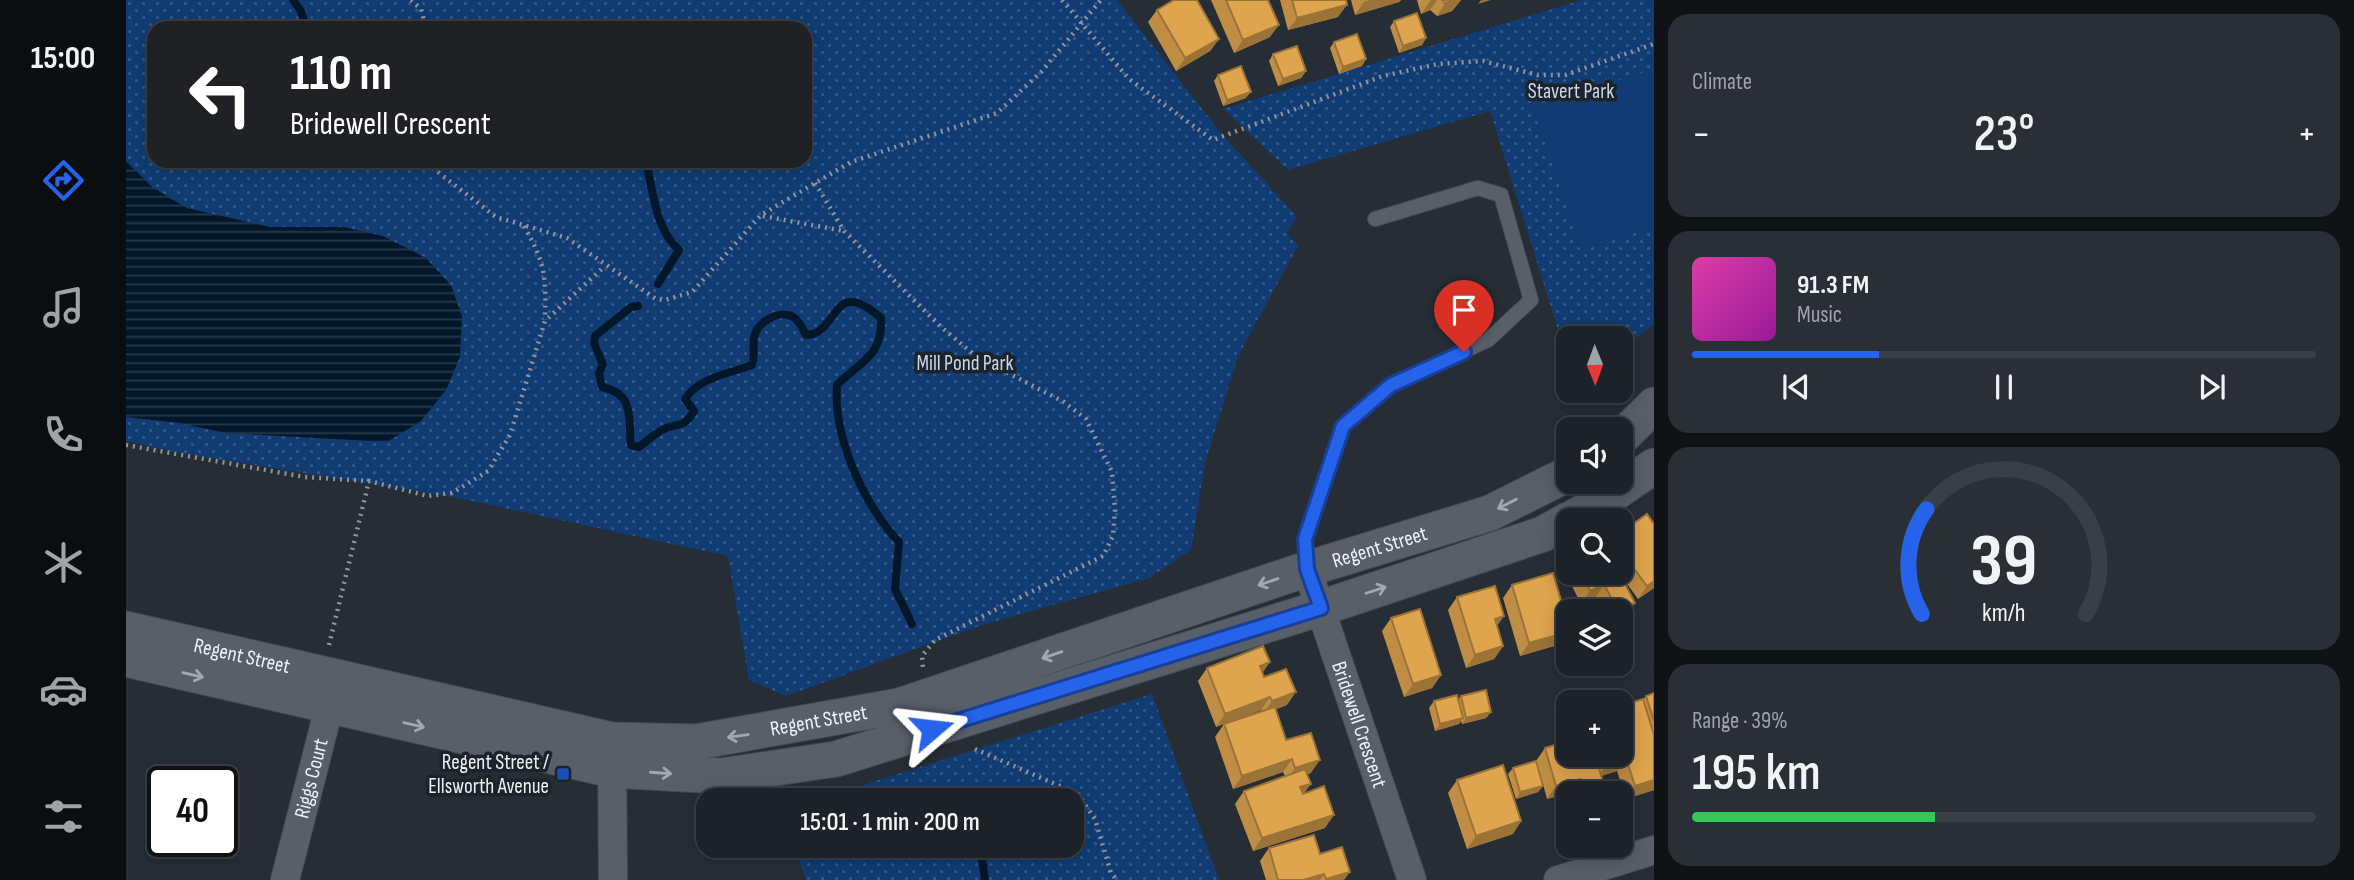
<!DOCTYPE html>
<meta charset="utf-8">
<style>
:root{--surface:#1c2228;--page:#292f34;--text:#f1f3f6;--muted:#a0a4a8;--line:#3a3f45;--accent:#2563eb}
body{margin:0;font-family:"Sofia Sans Condensed",sans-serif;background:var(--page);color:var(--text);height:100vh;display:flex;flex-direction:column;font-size:26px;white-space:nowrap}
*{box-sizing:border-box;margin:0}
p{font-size:23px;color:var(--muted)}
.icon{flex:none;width:38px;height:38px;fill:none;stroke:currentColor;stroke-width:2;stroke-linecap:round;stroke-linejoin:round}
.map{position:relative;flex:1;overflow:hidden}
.drawer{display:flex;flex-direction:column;gap:14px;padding:14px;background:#0f1316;width:700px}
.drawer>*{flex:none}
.guide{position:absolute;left:21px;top:21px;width:665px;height:147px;border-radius:21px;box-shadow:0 4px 18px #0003,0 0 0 2px var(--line);background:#202124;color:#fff;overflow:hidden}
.needle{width:46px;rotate:179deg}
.buttons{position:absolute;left:1430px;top:326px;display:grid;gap:14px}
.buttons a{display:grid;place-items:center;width:77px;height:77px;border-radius:14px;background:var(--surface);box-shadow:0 4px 18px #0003,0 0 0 2px var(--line);font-size:35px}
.speed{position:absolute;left:21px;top:766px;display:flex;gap:14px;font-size:35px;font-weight:700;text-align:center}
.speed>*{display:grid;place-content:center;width:91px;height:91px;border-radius:50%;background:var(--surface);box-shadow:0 4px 18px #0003,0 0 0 2px var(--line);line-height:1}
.speed .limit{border:4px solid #111;border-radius:10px;background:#fff;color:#111}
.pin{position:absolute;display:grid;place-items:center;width:60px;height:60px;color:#fff;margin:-72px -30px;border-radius:50% 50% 50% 0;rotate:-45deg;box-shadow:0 0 7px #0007}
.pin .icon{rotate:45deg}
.me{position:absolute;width:77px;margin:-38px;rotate:73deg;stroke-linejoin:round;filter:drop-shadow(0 0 5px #0008)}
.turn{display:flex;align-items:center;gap:24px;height:147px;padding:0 28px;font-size:32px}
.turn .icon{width:91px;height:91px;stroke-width:2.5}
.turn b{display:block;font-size:49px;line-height:60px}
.big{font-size:52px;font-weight:600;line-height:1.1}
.drawer .tile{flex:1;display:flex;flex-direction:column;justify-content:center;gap:10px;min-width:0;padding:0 24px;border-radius:21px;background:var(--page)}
.drawer .dial{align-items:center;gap:0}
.dial svg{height:182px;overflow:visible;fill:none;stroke:var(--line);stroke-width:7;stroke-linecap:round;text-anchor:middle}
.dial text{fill:var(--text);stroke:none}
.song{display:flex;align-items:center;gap:21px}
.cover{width:84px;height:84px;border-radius:10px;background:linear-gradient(135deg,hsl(320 70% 55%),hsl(300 70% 35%))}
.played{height:7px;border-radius:4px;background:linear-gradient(90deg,var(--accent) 30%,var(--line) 30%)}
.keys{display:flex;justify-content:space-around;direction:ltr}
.heat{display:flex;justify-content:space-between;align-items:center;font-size:38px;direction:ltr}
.charge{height:10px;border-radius:5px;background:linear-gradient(90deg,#34c759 39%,var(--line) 0)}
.trip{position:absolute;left:570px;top:788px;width:388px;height:70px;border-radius:21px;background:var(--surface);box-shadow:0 4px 18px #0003,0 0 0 2px var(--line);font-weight:600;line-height:70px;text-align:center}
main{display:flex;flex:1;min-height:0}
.dock{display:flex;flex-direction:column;width:126px;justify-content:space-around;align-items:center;background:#0b0e10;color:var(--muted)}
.dock .icon{width:49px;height:49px}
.dock .selected{color:var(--accent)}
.dock b{font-size:32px;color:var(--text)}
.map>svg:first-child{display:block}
.park{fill:url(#park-dots);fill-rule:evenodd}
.garden{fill:#103c73}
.water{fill:url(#water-rules)}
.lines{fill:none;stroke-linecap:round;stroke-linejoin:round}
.stream{stroke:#03172b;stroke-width:8}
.service-casing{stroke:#454a52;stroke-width:16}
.minor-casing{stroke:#454a52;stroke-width:30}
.tertiary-casing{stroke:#454a52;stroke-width:37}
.path{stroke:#90959c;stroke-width:4.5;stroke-dasharray:2 5;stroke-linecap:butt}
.service{stroke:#585f69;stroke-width:14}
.minor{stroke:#585f69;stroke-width:28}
.tertiary{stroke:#585f69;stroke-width:35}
.wall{fill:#bf8d43;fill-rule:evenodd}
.shaded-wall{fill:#9b7337}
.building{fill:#dea44e;stroke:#9b7337;stroke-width:2}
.oneway{stroke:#a3a8b0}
.route-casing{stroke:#184099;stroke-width:18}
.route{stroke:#2563eb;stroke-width:12}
.transit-dot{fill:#1a4fb4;stroke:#1d232b;stroke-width:2.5}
.labels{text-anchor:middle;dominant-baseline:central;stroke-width:7;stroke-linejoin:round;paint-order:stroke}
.park-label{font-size:21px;fill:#cad8ec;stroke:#1d232b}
.street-label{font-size:21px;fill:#eef2f8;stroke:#1d232b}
.poi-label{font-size:21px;fill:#eef2f8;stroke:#1d232b;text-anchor:end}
</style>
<main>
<nav class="dock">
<b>15:00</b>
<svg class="icon selected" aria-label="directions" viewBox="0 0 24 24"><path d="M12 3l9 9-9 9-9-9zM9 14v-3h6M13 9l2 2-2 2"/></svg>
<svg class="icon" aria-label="music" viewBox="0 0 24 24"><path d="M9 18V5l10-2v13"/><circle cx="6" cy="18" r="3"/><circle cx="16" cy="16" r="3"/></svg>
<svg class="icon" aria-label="phone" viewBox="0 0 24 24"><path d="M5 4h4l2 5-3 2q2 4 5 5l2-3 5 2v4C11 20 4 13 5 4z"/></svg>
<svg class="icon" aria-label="climate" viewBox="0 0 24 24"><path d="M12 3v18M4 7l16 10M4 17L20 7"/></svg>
<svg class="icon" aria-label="car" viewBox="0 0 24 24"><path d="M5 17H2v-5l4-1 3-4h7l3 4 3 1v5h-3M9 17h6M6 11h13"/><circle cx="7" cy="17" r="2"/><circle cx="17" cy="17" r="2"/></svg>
<svg class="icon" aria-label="filters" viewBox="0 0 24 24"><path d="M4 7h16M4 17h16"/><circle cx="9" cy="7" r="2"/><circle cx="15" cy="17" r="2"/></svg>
</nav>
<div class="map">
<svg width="1528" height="880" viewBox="0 0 1528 880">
<defs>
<pattern id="park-dots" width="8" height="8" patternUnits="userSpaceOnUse" patternTransform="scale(1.75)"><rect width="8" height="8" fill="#103c73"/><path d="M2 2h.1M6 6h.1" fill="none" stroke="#335988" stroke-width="1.8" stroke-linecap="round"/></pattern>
<pattern id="water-rules" width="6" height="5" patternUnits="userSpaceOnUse" patternTransform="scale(1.75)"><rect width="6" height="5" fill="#03172b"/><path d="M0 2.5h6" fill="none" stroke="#28394a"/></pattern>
</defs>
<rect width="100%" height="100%" fill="#262d35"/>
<!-- park -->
<path class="park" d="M0 0H991L1095 133 1171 217 1161 233 1172 246 1112 356 1079 463 1065 550 1023 578 853 626 660 696 623 680 602 556 327 497 60 454 0 441ZM28 28H679V161H28Z
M1456 0H1528V324L1495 349 1494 338H1442V362L1364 111 1162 170 1097 109Z
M1026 694 1093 880H680L668 845H947V800H689Z"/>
<!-- garden -->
<path class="garden" d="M1528 69V225L1454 249 1408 108Z"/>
<!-- water -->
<path class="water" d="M0 161 26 187 61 208 144 227H218L257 236 300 258 325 285 336 316 334 357 320 390 295 421 261 442 100 433 53 423 0 417Z"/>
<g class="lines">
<!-- stream -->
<path class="stream" d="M167 0 175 11 180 28
M520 161C527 191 529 229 553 250L532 284
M512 306 505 307 469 336 468 343 477 365 473 373 476 387C509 394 502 417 505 445L513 447C520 442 528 434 536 430 550 422 557 430 568 411L559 399C574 377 602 374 626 365 630 354 626 348 628 338 630 322 654 309 667 317 673 320 676 328 680 335 714 334 705 274 755 318 757 357 734 361 711 385 707 437 738 505 773 542L769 589 786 624
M834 791 840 800
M854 845 859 880"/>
<!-- service casing -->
<g class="service-casing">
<path id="service" d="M1181 567 1179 539 1217 426 1265 385 1362 340 1405 300 1375 195 1352 188 1249 219"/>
</g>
<!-- minor casing -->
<g class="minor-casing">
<g id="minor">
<path id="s1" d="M1181 569 1286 880"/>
<path d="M486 750 487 880"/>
<path id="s2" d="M159 880 208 688"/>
<path d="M1432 880 1528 850"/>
</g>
</g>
<!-- tertiary casing -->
<g class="tertiary-casing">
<g id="tertiary">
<path d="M1494 439 1528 405"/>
<path d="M1443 520 1480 499 1528 466"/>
<path id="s3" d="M0 629 486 740 570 742 773 706 1181 569 1364 513 1442 474"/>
<path d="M0 659 486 770 595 776 710 759 1195 608 1417 534 1442 520"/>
</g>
</g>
<!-- path -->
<path class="path" d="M285 0 295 9 300 28
M936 0 1003 79 1087 140 1257 76 1312 64 1357 61 1412 75H1439L1528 44
M304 161 308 169 370 217 441 238 530 299 539 300 566 292 635 215 725 162 871 113 915 72 975 0
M689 183 718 231 814 326 851 357 938 402 960 419 986 472 989 510 987 536 977 556 809 640 796 656 797 668
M637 216 718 231
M398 226C420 265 420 276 419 320
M0 445 179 477 243 481
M203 645 243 481 302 496 326 493 362 471 384 435 419 321 479 266
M849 749 952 794 969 819 985 873 991 880"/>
<!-- service -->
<use href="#service" class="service"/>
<!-- minor -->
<use href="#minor" class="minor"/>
<!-- tertiary -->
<use href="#tertiary" class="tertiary"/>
</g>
<!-- wall -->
<path class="wall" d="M1085 0H1142L1144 37 1108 53Z
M1154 0H1220L1212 17 1162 30Z
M1225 0H1275L1273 2 1229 15Z
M1291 0H1335L1326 11 1311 16 1304 10 1295 14Z
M1031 10 1093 39 1084 51 1050 71 1022 22Z
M1268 21 1300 38 1296 45 1273 53 1264 27Z
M1208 42 1240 59 1236 66 1213 74 1204 48Z
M1147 54 1180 71 1175 78 1152 86 1143 61Z
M1092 75 1120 98 1097 106 1088 81Z
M1528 524V588L1512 599 1496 577 1509 603 1500 616 1494 619V611H1476L1470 597 1455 604 1439 572 1442 568V572H1494V533Z
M1386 585 1435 644 1394 656 1377 598Z
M1331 597 1371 626 1377 646 1368 659 1340 668 1322 610Z
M1265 618 1315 675 1306 688 1278 697 1256 631Z
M1463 663H1492L1488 671 1468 677Z
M1081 668 1137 673 1138 677 1161 705 1150 709 1160 740 1185 773 1181 774 1178 794 1199 828 1127 851 1109 804 1118 791 1159 776 1157 772 1107 789 1089 737 1098 724 1090 727 1072 681ZM1135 710 1136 711 1104 722Z
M1528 693V790L1500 799 1491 771 1475 776 1480 793H1446V792L1421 799 1416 780 1417 786 1412 792 1390 799 1382 774 1387 768 1410 761 1419 748 1442 754H1494L1517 700 1520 696Z
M1335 696 1365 712 1360 718 1336 724 1335 721 1333 724 1309 731 1303 708 1308 701 1332 700Z
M1331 780 1395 821 1387 834 1341 849 1322 793Z
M1143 848 1194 854 1218 880H1140L1134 861Z"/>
<!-- shaded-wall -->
<path class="shaded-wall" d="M1244 0H1275L1273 2 1229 15 1238 2Z
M1306 0H1311L1304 10 1295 14 1304 1Z
M1329 0H1335L1326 11 1311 16 1319 3Z
M1355 0H1365L1352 4Z
M1221 5 1212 17 1162 30 1171 18Z
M1153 25 1144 37 1108 53 1117 40Z
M1300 38 1296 45 1273 53 1277 46Z
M1093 39 1084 51 1050 71 1059 58Z
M1240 59 1236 66 1213 74 1217 67Z
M1180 71 1175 78 1152 86 1157 79Z
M1125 92 1120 98 1097 106 1101 100Z
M1528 581V588L1512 599 1521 586Z
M1478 584 1470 597 1455 604 1464 591Z
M1509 603 1500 616 1494 619V611Z
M1378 616 1369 629V619Z
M1442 632V634L1435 644 1394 656 1403 643Z
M1377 646 1368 659 1340 668 1349 655Z
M1144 662 1135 675 1134 666Z
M1492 664 1488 671 1468 677 1472 670Z
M1315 675 1306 688 1278 697 1287 684Z
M1170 692 1161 705 1137 714 1146 701Z
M1144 697 1135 710 1090 727 1099 714Z
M1365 712 1360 718 1336 724 1340 718Z
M1337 718 1333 724 1309 731 1314 724Z
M1500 758 1491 771 1472 777 1481 764Z
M1166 759 1157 772 1107 789 1116 776Z
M1194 760 1185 773 1160 781 1169 768Z
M1455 779 1446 792 1421 799 1430 786Z
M1528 780V790L1500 799 1509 786Z
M1185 784 1176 796 1174 787Z
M1417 786 1412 792 1390 799 1394 792Z
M1208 815 1199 828 1127 851 1136 838Z
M1395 821 1387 834 1341 849 1350 836Z
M1224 872 1218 880H1199L1200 879Z
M1198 874 1194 880H1177Z"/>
<!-- building -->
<path class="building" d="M1048 0H1071L1093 39 1059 58 1031 10Z
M1100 0H1142L1153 25 1117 40Z
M1166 0H1220L1221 5 1171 18Z
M1316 0H1329L1319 3Z
M1291 13 1300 38 1277 46 1268 21Z
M1231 34 1240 59 1217 67 1208 42Z
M1171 46 1180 71 1157 79 1147 54Z
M1115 66 1125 92 1101 100 1092 75Z
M1521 514 1528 524V581L1521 586 1494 550V533Z
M1455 572H1493L1509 603 1494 611H1492L1478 584 1464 591Z
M1427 573 1442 624V632L1403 643 1386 585Z
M1369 586 1378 616 1369 619 1377 646 1349 655 1331 597Z
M1294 609 1315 675 1287 684 1265 618Z
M1137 646 1144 662 1134 666 1138 677 1160 669 1170 692 1146 701 1144 697 1099 714 1081 668Z
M1470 663H1492V664L1472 670Z
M1360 690 1365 712 1340 718 1335 696Z
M1528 693V721L1520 696Z
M1331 695 1337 718 1314 724 1308 701Z
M1517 699 1528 735V780L1509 786 1500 758 1481 764 1478 754H1494V706Z
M1149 707 1160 740 1185 733 1194 760 1169 768 1166 759 1116 776 1098 724Z
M1442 741V754H1469L1480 793H1458L1455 779 1430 786 1419 748Z
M1410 761 1417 786 1394 792 1387 768Z
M1377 765 1395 821 1350 836 1331 780Z
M1179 769 1185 784 1174 787 1177 794 1198 786 1208 815 1136 838 1118 791Z
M1188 835 1194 854 1216 847 1224 872 1200 879 1198 874 1177 880H1152L1143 848Z"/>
<!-- one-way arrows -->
<defs><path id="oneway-shaft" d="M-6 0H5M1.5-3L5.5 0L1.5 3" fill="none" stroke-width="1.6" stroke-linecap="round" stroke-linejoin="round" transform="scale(1.75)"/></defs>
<g class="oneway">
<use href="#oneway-shaft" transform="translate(1381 504) rotate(153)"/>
<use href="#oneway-shaft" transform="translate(1142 582) rotate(161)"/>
<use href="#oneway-shaft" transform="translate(1250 590) rotate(-18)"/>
<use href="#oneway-shaft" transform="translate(926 655) rotate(161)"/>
<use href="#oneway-shaft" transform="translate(67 675) rotate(13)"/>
<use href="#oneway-shaft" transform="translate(288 725) rotate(13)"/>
<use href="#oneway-shaft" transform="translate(612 736) rotate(172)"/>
<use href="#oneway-shaft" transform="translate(535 773) rotate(4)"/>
</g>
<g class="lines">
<!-- route casing -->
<g class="route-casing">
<path id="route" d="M806 729 1195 608 1181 569 1179 539 1217 426 1265 385 1338 352"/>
</g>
<!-- route -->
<use href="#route" class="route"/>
</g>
<!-- markers -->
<rect class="transit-dot" x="430" y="767" width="14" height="14" rx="3.5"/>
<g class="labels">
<!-- park labels -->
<g class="park-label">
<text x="1445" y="91">Stavert Park</text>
<text x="839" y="363">Mill Pond Park</text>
</g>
<!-- street labels -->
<g class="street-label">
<text stroke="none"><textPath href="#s3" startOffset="1295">Regent Street</textPath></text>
<text stroke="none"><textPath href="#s3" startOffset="119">Regent Street</textPath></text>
<text stroke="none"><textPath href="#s3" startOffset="707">Regent Street</textPath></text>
<text stroke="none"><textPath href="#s1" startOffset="164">Bridewell Crescent</textPath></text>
<text stroke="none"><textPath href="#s2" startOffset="105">Riggs Court</textPath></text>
</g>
<!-- poi labels -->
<g class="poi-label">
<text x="423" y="762">Regent Street /<tspan x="423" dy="24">Ellsworth Avenue</tspan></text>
</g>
</g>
</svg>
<div class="buttons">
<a><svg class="needle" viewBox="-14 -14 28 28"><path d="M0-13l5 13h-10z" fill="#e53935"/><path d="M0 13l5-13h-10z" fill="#a0a4a8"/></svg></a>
<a><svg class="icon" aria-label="sound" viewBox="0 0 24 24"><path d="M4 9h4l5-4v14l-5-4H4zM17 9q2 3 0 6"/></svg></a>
<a><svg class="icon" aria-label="search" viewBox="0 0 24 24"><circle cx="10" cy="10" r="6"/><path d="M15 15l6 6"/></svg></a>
<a><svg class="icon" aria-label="layers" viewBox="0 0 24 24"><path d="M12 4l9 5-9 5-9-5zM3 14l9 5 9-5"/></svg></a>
<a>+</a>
<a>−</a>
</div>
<div class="speed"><div class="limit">40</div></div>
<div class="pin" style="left:1338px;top:352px;background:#d93025"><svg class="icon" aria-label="arrive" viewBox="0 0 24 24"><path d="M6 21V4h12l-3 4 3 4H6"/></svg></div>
<svg class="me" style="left:806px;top:729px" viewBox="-20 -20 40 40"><path d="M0-17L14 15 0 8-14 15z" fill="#2563eb" stroke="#fff" stroke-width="4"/></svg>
<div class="trip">15:01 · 1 min · 200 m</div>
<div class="guide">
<div class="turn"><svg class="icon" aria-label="left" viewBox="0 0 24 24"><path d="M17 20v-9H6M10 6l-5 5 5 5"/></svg><div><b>110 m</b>Bridewell Crescent</div></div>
</div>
</div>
<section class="drawer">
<div class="tile"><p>Climate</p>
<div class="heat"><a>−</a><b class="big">23°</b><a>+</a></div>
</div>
<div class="tile">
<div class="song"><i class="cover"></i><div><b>91.3 FM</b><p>Music</p></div></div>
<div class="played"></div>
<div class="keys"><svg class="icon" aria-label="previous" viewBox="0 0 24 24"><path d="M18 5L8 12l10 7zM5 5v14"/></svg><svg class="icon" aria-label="pause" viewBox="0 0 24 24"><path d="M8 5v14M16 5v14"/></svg><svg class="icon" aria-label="next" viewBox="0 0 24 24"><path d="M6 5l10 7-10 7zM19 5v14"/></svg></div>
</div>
<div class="tile dial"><svg viewBox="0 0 100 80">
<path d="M14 69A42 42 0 1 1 86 69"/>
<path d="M14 69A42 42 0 0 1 16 23" stroke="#2563eb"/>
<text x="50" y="56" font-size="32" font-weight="700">39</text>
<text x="50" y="72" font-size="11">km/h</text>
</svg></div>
<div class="tile"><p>Range · 39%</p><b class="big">195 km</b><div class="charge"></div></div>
</section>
</main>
